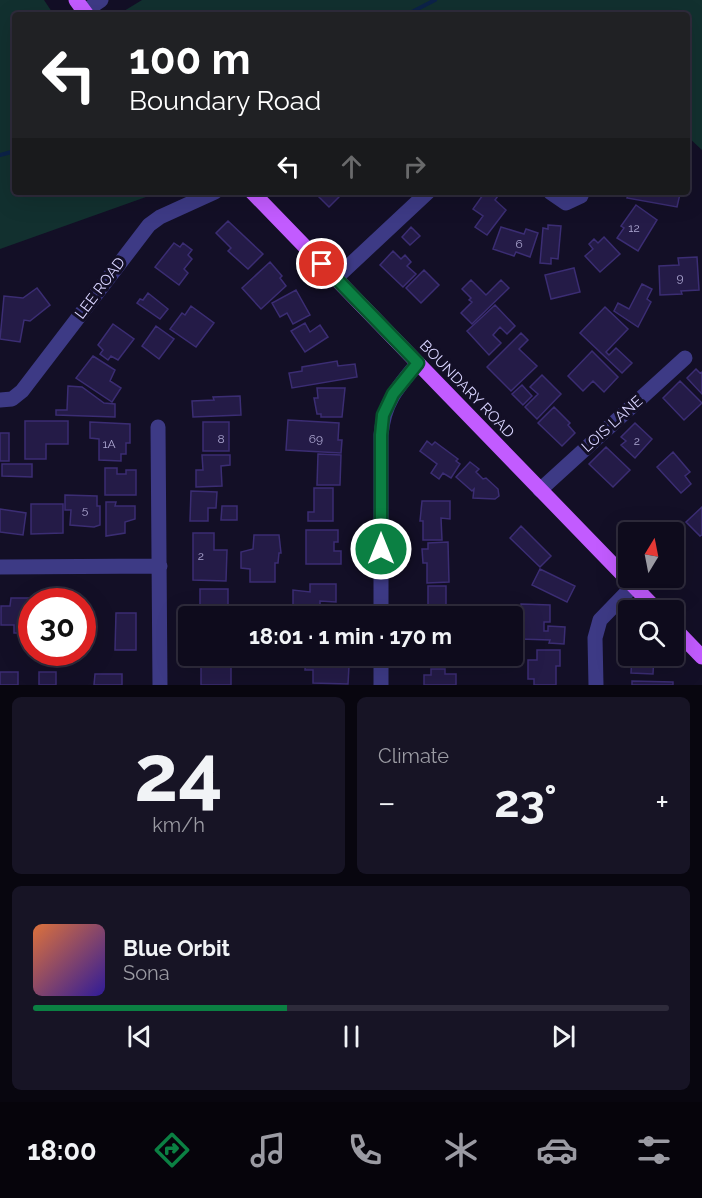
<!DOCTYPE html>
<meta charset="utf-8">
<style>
:root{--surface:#0e0b1c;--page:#171425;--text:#f1f3f6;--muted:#9b9ba3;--line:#2e2b3b;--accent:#0b8043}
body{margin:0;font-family:Raleway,sans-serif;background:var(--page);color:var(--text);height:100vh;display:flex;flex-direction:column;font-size:22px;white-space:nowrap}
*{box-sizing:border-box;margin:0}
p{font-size:20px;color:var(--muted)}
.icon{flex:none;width:33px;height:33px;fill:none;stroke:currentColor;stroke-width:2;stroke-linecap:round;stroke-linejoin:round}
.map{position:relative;height:685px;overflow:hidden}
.sheet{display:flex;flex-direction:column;gap:12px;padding:12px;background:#08060f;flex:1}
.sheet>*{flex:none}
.top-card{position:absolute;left:12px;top:12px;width:678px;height:183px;border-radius:6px;box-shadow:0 6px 24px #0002,0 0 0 2px var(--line);background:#202124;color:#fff;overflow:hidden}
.needle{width:39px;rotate:10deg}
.tools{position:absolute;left:618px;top:522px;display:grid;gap:12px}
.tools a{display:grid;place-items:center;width:66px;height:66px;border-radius:6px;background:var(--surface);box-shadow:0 6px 24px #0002,0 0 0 2px var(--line);font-size:30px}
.speed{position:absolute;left:18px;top:588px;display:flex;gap:12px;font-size:30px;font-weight:700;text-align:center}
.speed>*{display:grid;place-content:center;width:78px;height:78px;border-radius:50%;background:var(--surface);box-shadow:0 6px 24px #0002,0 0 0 2px var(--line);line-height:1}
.speed .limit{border:9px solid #d22;background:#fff;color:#111}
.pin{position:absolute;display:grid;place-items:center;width:51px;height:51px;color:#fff;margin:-26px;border:3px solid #fff;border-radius:50%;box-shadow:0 2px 6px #0007}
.me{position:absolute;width:66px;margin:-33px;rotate:0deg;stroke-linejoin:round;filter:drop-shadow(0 0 4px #0008)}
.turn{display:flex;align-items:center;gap:21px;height:126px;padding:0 18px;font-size:27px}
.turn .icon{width:78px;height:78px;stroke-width:2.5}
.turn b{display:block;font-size:42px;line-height:51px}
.lanes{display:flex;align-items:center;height:57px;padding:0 18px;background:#0003;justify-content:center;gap:30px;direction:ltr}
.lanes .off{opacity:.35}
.big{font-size:45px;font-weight:700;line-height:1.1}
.sheet .widget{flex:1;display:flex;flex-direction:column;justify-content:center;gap:9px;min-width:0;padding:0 21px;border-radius:9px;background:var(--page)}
.sheet .dial{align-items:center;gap:0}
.dial b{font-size:78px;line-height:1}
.song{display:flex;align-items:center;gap:18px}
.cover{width:72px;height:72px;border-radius:9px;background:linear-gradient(135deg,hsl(20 70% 55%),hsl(250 70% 35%))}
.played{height:6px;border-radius:3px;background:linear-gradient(90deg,var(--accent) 40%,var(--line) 40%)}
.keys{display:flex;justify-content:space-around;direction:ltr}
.heat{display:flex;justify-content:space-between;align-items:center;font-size:33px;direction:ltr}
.sheet .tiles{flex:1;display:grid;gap:12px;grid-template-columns:1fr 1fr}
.widget:last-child{grid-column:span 2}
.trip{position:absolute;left:178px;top:606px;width:345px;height:60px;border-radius:6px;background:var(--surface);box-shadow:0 6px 24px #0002,0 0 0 2px var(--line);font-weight:700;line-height:60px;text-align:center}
.dock{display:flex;height:96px;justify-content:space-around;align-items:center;background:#06040b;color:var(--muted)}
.dock .icon{width:42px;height:42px}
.dock .current{color:var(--accent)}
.dock b{font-size:27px;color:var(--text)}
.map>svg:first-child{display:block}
.green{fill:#12302f}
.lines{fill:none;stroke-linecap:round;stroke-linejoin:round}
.stream{stroke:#0c2248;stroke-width:4}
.building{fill:#241b47;stroke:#3b2d73;stroke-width:1.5}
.minor{stroke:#3d3a85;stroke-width:15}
.major{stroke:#c25bff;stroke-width:15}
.route-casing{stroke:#07532c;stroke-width:15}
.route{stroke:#0b8043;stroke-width:10}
.labels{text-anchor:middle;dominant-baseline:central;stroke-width:6;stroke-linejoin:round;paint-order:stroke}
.number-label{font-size:12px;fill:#aca6d1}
.street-label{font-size:15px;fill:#d9d4ff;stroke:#130f26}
</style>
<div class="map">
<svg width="702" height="685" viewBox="0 0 702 685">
<rect width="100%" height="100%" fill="#130f26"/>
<!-- green -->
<path class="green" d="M0 0H44L54 15H15V192H160L0 249Z
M142 0H702V150L687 136V15H122L124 11Z"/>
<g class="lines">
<!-- stream -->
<path class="stream" d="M406 15 435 0
M0 155 15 151"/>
</g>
<!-- building -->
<path class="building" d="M324 192H336L340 196 329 207 319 197Z
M485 192H501L495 200 506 210 487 235 475 227 483 216 473 209Z
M629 192H675L680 194 677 207 627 198Z
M636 205 657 220 638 251 617 238 624 228 621 226Z
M228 221 263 254 248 269 228 251 231 248 216 233Z
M548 225 561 226 558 259 551 258V264L540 263 543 228 548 229Z
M411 227 420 236 410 245 402 237Z
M501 227 524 234 526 229 538 233 530 257 516 252 514 256 493 249Z
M604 237 620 254 600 272 585 256 593 249 589 244 594 239 598 243Z
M174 243 180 247 183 243 192 250 188 255 192 259 184 269 188 273 179 285 155 267Z
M393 251 401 259 405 255 411 262 407 266 416 274 403 287 380 265Z
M697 257 699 290 681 291 682 294 660 295 659 266 679 265 678 258Z
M270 262 282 276 280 278 286 286 261 309 242 288Z
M574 268 580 292 551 299 545 275Z
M424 270 439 285 421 303 406 288Z
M471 280 486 295 501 280 509 288 472 324 461 313 472 302 469 300 471 298 462 289Z
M642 284 652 289 647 299 651 302 638 327 614 311 618 303 629 309Z
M37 288 50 305 30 321 24 320 20 342 0 339 4 296 23 298Z
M296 290 310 315 293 324 287 313 280 317 272 303Z
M148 293 168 309 160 319 137 303 140 299 143 300Z
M495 305 515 326 507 334 500 327 493 335 501 343 489 355 467 331Z
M191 306 214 323 196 347 170 329 182 313 185 315Z
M605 307 628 329 606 352 609 355 616 348 632 363 622 373 580 333Z
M305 323 310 332 320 325 328 337 305 352 291 331Z
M113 324 134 339 118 360 111 356 108 360 100 354 103 350 98 345Z
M156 326 174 339 159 359 142 346Z
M521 333 528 340 519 349 537 366 511 391 487 367Z
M592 351 618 377 604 392 593 381 583 391 568 376Z
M93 356 115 370 110 381 121 388 112 402 76 378Z
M337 361 338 366 355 364 357 377 292 388 289 373 302 371V367Z
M696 369 700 373 702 372V394L687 378Z
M542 375 561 394 537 419 525 407 538 394 530 387Z
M680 381 702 403 684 420 663 398Z
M522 385 532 396 523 405 512 394Z
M68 386 82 387 104 403 115 404V417L56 415V410H67Z
M317 388H345L342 417H321V414H317L314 398H318Z
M240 396 241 415 193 417 192 401 214 400 213 397Z
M554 407 570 423 568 425 575 433 562 446 538 423Z
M288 420 339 423 338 440H342L341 453 286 450Z
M25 421H68V444H46V459H25Z
M90 422 130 424V443H126V454H121V461L99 460V439L90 438Z
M203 422H229V451H203Z
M635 423 652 439 635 458 621 445 626 441 621 437Z
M0 433H9V461H0Z
M427 441 432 445 435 442 458 459 456 461 460 464 451 478 443 473 439 479 431 473 437 464 420 451Z
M606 447 630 470 613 487 589 464Z
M673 452 690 472 685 476 691 484 681 493 657 467Z
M318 454 341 455 340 485H317Z
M202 455H230V465L221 466 222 486 196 487V470H203Z
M470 462 479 469 476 472 483 479 486 478 498 489 499 496 495 499 473 498 474 489 472 491 456 477Z
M2 464H32V477L2 476Z
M105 468H117V474H126V470H136V495H105Z
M314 488H333V521H308V512H314Z
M191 491 217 492 216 508H208V521H190Z
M65 495 97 496V506H100V525L94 527 70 525 71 510H65Z
M422 501H450V519L441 518 442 540H423V521H420Z
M106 502H116L115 506H135V519L125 522V533L106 536Z
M31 504H63V533L31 534Z
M222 506H237V520H221Z
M702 507V535L700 536 686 522Z
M0 509 26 513 23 535 0 532Z
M521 526 551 556 540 567 510 538Z
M306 530H338V542H334V551H341V564H306Z
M193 533H214V550H227L226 581 193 580Z
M254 535H279L281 553H279L278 563H275V582H250V569L241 568V552L253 549Z
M448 542 449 582 427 583V563H423L422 549H428V543Z
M540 569 575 586 567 602 532 585Z
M310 584H336V602L320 601V615H293V590L310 592Z
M428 586H446V605H457V616H428Z
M200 589H228V610H231V616H200Z
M11 598H29V621H25V625H21V633H14V625H1V606H10Z
M521 604 550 605V622H544V631H548V626L565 627 564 644 549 643 550 640 520 639Z
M116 613H136V650H115Z
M537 650H560V666H556V685H534V679H528V660H537Z
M199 656H235L234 661H199Z
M306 656H333V665L349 666 348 684 313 683V670H305Z
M423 656H446V660L423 661Z
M632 656H654L653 674 631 673Z
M201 666H231V685H201Z
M431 669H445V674H456V685H424V675H431Z
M0 672H18V685H0Z
M39 672H56V685H39Z
M95 674H122V685H94Z
M632 681 673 682V685H632Z"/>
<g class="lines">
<!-- minor -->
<path class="minor" d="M85 11 101 0
M550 192 566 203 581 196 582 192
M336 278 428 192
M0 400 12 399 22 391 149 225 160 217 215 192
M158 427 160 685
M540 490 685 358
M0 567 160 566
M381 616V435C384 402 397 388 418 363
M381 656V685
M596 685 595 638 600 620 633 586"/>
<!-- major -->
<path class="major" d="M76 0 87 15
M252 192 657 610
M674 628 702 657"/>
</g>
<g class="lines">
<!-- route casing -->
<g class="route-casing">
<path id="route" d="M322 264 418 363 393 394 383 415 381 435V549"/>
</g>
<!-- route -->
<use href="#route" class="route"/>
</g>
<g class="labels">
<!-- number labels -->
<g class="number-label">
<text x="634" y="228">12</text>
<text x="519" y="244">6</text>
<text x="680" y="278">9</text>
<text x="221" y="439">8</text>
<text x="316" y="439">69</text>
<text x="637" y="441">2</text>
<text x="109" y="444">1A</text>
<text x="85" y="510">5</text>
<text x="201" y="556">2</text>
</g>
<!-- street labels -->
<g class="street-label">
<text transform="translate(100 288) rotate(-53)">LEE ROAD</text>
<text transform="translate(467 389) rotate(46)">BOUNDARY ROAD</text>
<text transform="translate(612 424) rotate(-42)">LOIS LANE</text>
</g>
</g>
</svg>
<div class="tools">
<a><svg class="needle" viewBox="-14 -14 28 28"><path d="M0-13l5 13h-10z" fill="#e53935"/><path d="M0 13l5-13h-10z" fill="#9b9ba3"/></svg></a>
<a><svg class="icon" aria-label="search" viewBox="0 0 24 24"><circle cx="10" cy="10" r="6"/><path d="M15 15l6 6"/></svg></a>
</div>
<div class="speed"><div class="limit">30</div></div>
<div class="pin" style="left:322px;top:264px;background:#d93025"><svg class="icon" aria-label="arrive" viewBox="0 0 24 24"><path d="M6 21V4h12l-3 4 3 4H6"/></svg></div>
<svg class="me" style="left:381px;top:549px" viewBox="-20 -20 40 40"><circle r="17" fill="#0b8043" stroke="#fff" stroke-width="3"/><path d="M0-11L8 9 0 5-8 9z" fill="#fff"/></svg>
<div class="trip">18:01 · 1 min · 170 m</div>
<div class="top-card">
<div class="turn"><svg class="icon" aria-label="left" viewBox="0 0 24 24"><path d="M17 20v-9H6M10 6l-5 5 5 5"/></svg><div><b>100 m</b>Boundary Road</div></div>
<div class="lanes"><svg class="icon" aria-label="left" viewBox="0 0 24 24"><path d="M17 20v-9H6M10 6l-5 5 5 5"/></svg><svg class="icon off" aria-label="ahead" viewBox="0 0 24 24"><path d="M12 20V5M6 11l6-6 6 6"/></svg><svg class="icon off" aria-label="right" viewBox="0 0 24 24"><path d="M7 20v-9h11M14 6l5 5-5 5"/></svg></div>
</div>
</div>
<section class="sheet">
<div class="tiles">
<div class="widget dial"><b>24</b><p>km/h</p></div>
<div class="widget"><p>Climate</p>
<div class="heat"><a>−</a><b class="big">23°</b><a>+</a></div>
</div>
<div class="widget">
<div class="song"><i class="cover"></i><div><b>Blue Orbit</b><p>Sona</p></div></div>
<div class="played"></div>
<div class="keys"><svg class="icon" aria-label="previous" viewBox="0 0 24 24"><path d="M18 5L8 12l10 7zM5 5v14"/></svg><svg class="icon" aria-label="pause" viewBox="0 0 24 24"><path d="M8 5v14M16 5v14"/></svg><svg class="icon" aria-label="next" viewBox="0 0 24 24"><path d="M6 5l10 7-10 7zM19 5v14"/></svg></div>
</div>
</div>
</section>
<nav class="dock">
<b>18:00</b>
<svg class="icon current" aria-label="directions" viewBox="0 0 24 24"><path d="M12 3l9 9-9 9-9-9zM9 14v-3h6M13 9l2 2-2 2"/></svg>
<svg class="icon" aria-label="music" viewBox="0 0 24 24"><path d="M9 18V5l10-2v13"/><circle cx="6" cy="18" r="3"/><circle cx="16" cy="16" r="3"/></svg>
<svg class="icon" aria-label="phone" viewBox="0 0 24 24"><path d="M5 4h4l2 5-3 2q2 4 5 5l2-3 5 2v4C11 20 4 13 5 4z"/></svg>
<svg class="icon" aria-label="climate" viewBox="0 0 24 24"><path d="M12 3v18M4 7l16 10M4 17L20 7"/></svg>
<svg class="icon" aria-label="car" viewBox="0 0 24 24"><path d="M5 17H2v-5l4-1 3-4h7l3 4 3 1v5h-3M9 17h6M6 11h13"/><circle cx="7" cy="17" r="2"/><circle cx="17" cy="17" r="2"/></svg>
<svg class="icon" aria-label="filters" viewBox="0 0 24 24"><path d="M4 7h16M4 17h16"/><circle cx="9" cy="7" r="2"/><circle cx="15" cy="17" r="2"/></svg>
</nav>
